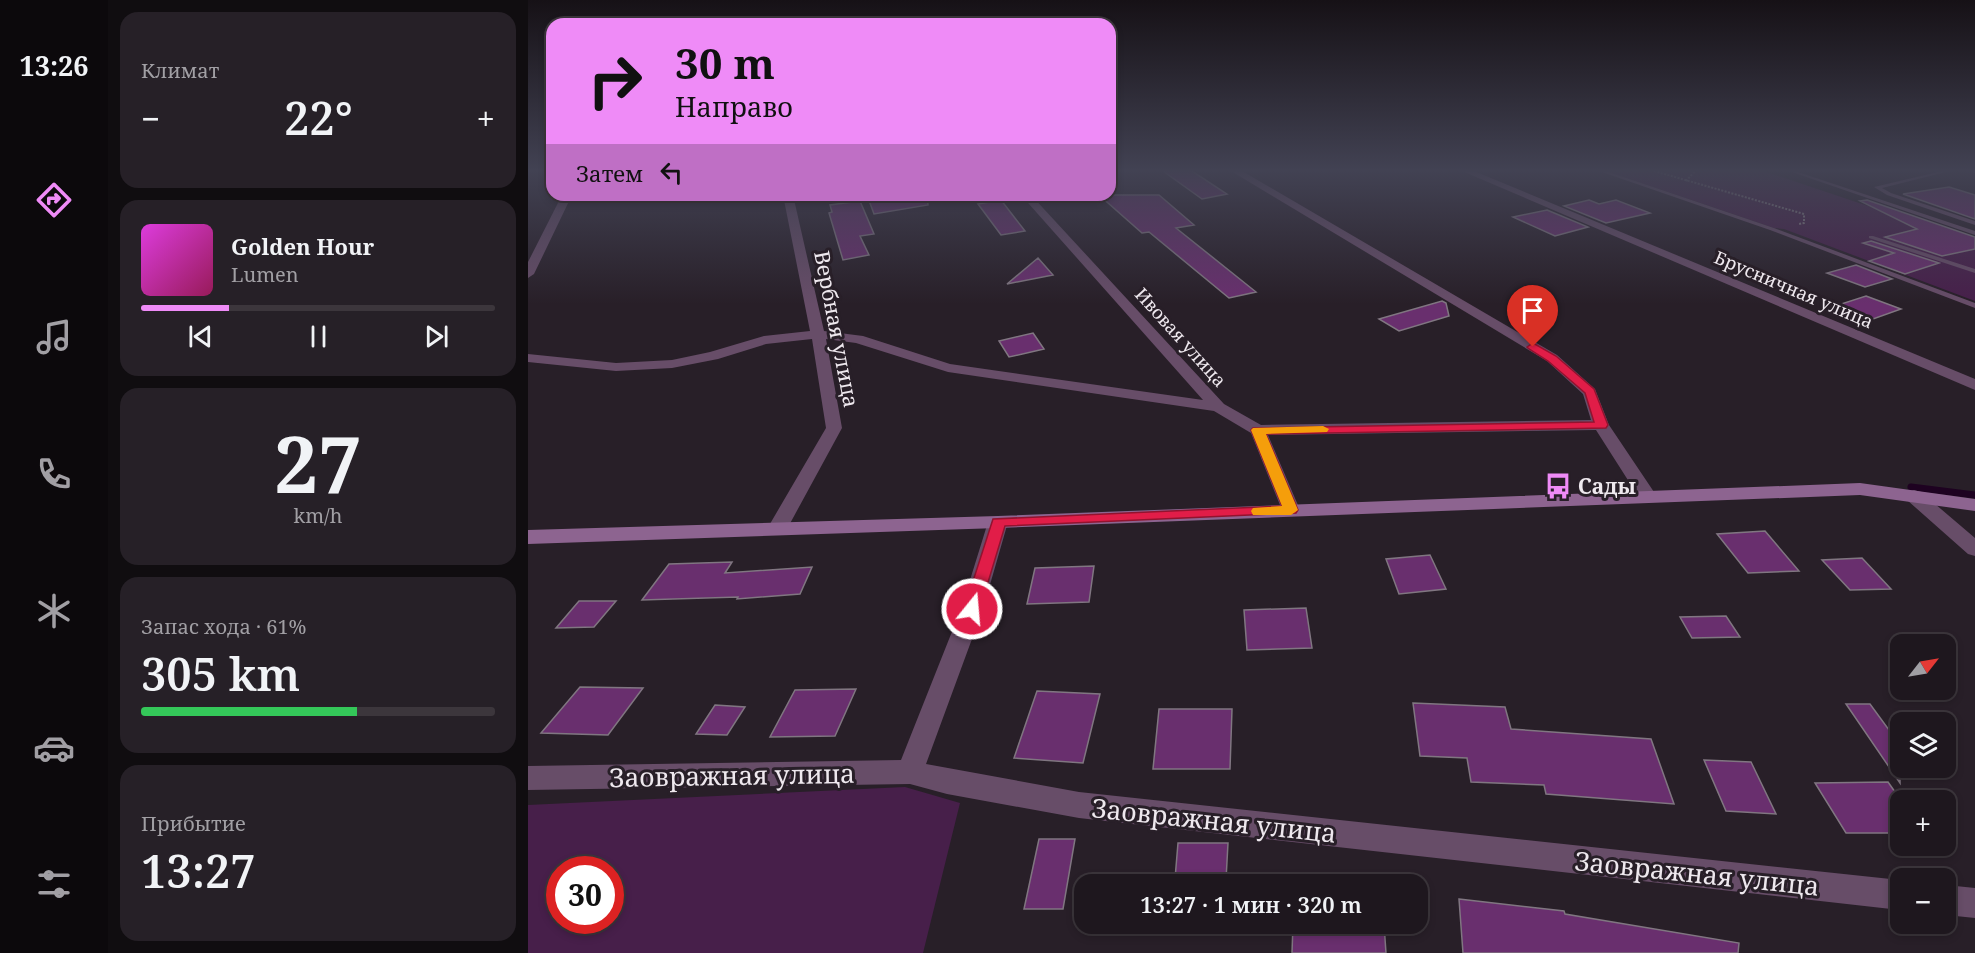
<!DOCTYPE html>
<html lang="ru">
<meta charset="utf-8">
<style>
:root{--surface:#1e171e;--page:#262027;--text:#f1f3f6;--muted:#a19fa4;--line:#3c363c;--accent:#ef8bf7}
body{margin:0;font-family:"Noto Serif",serif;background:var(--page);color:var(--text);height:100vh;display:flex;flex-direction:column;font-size:22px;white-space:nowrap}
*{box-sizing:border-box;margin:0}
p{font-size:20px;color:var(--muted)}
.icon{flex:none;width:33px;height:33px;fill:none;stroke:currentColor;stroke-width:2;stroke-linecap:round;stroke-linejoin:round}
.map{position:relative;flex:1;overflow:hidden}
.sheet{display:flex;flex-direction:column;gap:12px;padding:12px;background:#100d10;width:420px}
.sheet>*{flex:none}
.top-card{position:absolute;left:18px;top:18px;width:570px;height:183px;border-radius:18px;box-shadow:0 3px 9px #0003,0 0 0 2px var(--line);background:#ef8bf7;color:#111;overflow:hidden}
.needle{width:39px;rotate:59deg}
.tools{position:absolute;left:1362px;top:634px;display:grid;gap:12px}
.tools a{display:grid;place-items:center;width:66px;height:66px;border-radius:12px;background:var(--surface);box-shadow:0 3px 9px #0003,0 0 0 2px var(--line);font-size:30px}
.speed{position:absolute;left:18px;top:856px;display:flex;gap:12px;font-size:30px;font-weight:700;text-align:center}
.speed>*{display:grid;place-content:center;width:78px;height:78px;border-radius:50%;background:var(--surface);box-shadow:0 3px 9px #0003,0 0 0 2px var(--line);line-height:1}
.speed .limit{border:9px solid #d22;background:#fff;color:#111}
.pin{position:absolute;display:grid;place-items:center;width:51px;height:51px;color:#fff;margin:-62px -26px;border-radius:50% 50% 50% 0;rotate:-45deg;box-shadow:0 0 6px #0007}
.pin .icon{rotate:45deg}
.me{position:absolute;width:66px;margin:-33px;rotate:17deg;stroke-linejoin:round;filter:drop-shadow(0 0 4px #0008)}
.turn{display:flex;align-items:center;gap:21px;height:126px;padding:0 30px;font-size:27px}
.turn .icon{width:78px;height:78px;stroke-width:2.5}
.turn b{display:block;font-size:42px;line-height:51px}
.then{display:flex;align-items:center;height:57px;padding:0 30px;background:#0003;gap:12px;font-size:22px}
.big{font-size:45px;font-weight:600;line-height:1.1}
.sheet .card{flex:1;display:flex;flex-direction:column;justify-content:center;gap:9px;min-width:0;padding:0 21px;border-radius:18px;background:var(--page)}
.sheet .dial{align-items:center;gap:0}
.dial b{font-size:78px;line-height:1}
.song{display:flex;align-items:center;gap:18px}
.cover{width:72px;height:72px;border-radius:9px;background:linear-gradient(135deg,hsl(300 70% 55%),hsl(330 70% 35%))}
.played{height:6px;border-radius:3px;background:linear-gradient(90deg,var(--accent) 25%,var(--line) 25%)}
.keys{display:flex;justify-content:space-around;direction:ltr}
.heat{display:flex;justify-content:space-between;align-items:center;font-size:33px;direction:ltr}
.charge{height:9px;border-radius:4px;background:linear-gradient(90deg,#34c759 61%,var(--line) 0)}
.trip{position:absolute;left:546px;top:874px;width:354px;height:60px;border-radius:18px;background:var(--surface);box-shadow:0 3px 9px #0003,0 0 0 2px var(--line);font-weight:600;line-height:60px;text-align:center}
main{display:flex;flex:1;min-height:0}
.menu{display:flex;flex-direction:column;width:108px;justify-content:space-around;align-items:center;background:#0c090c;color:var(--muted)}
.menu .icon{width:42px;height:42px}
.menu .on{color:var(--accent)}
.menu b{font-size:27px;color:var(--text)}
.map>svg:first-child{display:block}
.green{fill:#471f4a;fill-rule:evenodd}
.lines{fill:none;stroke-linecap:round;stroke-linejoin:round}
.stream{stroke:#1e0221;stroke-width:7}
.building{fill:#692f6e;stroke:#807681;stroke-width:1.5}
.path{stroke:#8d868d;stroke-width:2;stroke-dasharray:2 1.5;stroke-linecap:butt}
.lane{fill:#674d68;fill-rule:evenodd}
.street{fill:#674d68;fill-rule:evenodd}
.secondary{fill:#8d6490;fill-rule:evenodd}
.route{fill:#e11d48;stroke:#92132f;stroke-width:1.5}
.slow{fill:#f59e0b}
.labels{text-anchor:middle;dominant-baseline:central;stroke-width:6;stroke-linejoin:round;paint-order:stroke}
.far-street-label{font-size:18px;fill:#eee8ee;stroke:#281f28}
.street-label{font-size:21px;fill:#eee8ee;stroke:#281f28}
.poi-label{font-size:21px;font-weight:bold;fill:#eee8ee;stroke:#281f28;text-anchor:start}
.near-street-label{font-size:26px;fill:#eee8ee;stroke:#281f28}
</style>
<main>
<nav class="menu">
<b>13:26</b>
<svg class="icon on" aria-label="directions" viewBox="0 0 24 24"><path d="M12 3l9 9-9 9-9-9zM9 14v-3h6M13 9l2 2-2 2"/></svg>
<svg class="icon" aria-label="music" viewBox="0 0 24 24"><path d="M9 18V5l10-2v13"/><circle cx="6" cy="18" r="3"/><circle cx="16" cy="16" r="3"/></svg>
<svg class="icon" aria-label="phone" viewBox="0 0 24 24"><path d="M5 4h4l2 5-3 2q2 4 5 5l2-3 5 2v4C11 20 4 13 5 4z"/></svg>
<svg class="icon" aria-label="climate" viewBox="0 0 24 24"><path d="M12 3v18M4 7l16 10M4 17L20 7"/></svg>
<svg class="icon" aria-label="car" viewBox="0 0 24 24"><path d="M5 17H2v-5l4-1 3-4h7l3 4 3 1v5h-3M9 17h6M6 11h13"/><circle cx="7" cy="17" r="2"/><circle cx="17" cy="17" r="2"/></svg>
<svg class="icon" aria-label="filters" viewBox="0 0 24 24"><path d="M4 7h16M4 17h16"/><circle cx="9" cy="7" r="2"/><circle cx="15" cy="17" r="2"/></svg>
</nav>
<section class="sheet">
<div class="card"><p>Климат</p>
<div class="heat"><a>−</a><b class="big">22°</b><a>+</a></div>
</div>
<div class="card">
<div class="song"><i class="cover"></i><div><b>Golden Hour</b><p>Lumen</p></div></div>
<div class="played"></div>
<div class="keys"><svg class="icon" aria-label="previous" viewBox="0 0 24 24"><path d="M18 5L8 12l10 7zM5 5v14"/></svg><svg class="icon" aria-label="pause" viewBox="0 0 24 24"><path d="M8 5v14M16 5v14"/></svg><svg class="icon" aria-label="next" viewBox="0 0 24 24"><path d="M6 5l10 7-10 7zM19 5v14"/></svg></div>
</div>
<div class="card dial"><b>27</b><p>km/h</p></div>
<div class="card"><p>Запас хода · 61%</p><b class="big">305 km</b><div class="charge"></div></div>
<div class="card"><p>Прибытие</p><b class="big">13:27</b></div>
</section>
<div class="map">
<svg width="1447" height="953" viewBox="0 0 1447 953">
<rect width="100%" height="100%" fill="#281f28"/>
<!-- green -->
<path class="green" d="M1078 171H1236L1447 242V301L1256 229 1246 228Z
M377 787 432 803 395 953H0V805ZM32 870H82V921H32Z"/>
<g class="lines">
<!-- stream -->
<path class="stream" d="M1383 487 1447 495"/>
</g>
<!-- building -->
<path class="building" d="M635 171H664L699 194 674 199Z
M1421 187 1447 195V219L1375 194Z
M339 195H399L400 205 346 214Z
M571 195H631L666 225 648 228 728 292 701 298 621 232 614 233Z
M473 200 497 231 473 235 450 204Z
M1061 200 1071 204 1088 200 1122 213 1078 223 1036 206Z
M1339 200 1447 237V249L1414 256 1357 237 1389 229 1332 201Z
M332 201 346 234 332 236 341 255 315 260 301 213 304 212 302 205Z
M1019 210 1060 227 1027 236 985 217Z
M1343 241 1411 263 1377 274 1341 261 1366 253 1335 243Z
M510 258 525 275 479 284Z
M1328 265 1364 279 1337 287 1299 273Z
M1338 296 1373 309 1345 319 1310 305Z
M914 301 918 303 921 316 871 331 851 319Z
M505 333 516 349 481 357 471 341Z
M1237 531 1271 571 1220 573 1189 534Z
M902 555 918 589 871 594 858 559Z
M1334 558 1363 589 1322 590 1294 560Z
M204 562 197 573 284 567 272 594 209 599 210 597 114 600 141 564Z
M566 566 561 602 499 604 507 568Z
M51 601H88L66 627 28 628Z
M778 608 784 648 719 650 716 610Z
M1198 616 1212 637 1164 638 1152 617Z
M52 687 115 688 80 735 13 733Z
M328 689 307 736 242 737 267 690Z
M509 691 572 694 555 763 486 758Z
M885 703 977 707 983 729 1123 739 1146 804 1018 794 1016 785 943 782 939 758 892 756Z
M1318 704H1342L1372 745V783Z
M187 705 217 707 199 735 168 734Z
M631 709H704L702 769H625Z
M1176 760 1223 762 1248 814 1198 811Z
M1360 782 1372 799V833H1318L1287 783Z
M511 839H547L535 909H496Z
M650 843H700L698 880 647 879Z
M931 899 1036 911 1037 914 1211 943 1210 953H935Z
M765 924H856L858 953H764Z"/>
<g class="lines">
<!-- path -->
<path class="path" d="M1126 171 1276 214V223L1271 224
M1158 181 1167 171"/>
<!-- lane -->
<path class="lane" d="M1071 171H1078L1246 228 1447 303V308L1242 230Z
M1261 171H1267L1447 231V235Z
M1414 171H1422L1354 188 1363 193 1447 221V225L1359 195 1346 187Z
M1444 171H1447V173L1444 172Z
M1341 236H1345L1447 269V273L1341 238Z"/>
<!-- street -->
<path class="street" d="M703 171H714L1029 355 1067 389 1081 425 1128 495 1126 499H1112L1068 430 740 435 772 510 770 514H756L754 510 723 433 686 411 420 372 328 343 298 339 314 428 259 529 256 534 249 535 242 534 239 529 298 428 284 339 238 344 190 359 144 368 88 371 0 362V354L88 363 144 360 182 352 236 336 282 331 255 195H265L296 331 335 336 422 364 675 400 493 195H503L696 404 733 425 1063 420 1055 394 1019 361Z
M934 171H946L1447 379V390Z
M34 195H44L6 274 0 278V262Z
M1386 490 1393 492 1447 538V556L1440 554 1379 500 1377 496 1379 492Z
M470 516 477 518 480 522 455 609 398 764 551 792 1372 880V910L551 818 419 794 382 784 0 790V766L373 760 433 609 460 522 463 518Z
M1418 885 1447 888V918L1418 915Z"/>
<!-- secondary -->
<path class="secondary" d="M1332 483 1447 499V511L1332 495 470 528 0 544V530L470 516Z"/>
</g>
<!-- sky -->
<linearGradient id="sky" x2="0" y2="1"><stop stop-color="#161116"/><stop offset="0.56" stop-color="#424253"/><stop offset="1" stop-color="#424253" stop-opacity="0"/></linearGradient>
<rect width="1447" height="304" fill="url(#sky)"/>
<!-- route -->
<path class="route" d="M1005 343 1028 356 1066 389 1080 425 1078 428 738 434 770 510 768 513 477 526 452 609 450 613H438L436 609 465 519 754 506 723 430 725 428 1066 422 1057 393 1020 361 1001 349 999 347Z"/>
<!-- slow -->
<path class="slow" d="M795 426 801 429 799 432 738 434 770 510 763 515H725L723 511 725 508 754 506 723 430 725 428Z"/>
<!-- icons -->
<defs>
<g id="bus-bare" transform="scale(2.07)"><path d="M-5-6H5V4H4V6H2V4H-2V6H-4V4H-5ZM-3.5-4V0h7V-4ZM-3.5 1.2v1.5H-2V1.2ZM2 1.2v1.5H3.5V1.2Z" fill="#ef8bf7" stroke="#281f28" stroke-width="2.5" paint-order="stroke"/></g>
</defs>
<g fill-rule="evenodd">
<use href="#bus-bare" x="1030" y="486"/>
</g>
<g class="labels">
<!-- far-street labels -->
<g class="far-street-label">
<text transform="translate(1266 289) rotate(23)">Брусничная улица</text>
<text transform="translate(653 337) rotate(48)">Ивовая улица</text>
</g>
<!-- street labels -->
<g class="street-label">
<text transform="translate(309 329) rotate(79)">Вербная улица</text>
</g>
<!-- poi labels -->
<g class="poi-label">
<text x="1050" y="486">Сады</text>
</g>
<!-- near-street labels -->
<g class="near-street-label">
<text transform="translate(204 775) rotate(-1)">Заовражная улица</text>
<text transform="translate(686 820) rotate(6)">Заовражная улица</text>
<text transform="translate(1169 873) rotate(6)">Заовражная улица</text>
</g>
</g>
</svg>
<div class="tools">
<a><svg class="needle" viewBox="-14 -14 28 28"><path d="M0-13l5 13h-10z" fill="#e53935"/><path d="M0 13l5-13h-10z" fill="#a19fa4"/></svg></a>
<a><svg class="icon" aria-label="layers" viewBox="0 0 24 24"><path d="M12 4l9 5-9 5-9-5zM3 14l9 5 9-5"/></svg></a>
<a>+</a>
<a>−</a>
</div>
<div class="speed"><div class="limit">30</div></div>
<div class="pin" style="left:1005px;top:347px;background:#d93025"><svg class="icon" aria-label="arrive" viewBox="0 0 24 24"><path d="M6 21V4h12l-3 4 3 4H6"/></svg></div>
<svg class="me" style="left:444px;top:609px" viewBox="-20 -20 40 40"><circle r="17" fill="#e11d48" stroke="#fff" stroke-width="3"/><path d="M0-11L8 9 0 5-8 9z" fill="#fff"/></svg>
<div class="trip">13:27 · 1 мин · 320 m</div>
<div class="top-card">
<div class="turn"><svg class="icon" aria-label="right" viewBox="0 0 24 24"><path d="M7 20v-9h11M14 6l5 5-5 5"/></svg><div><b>30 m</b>Направо</div></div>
<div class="then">Затем<svg class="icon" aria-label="left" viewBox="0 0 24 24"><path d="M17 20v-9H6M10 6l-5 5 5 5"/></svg></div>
</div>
</div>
</main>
